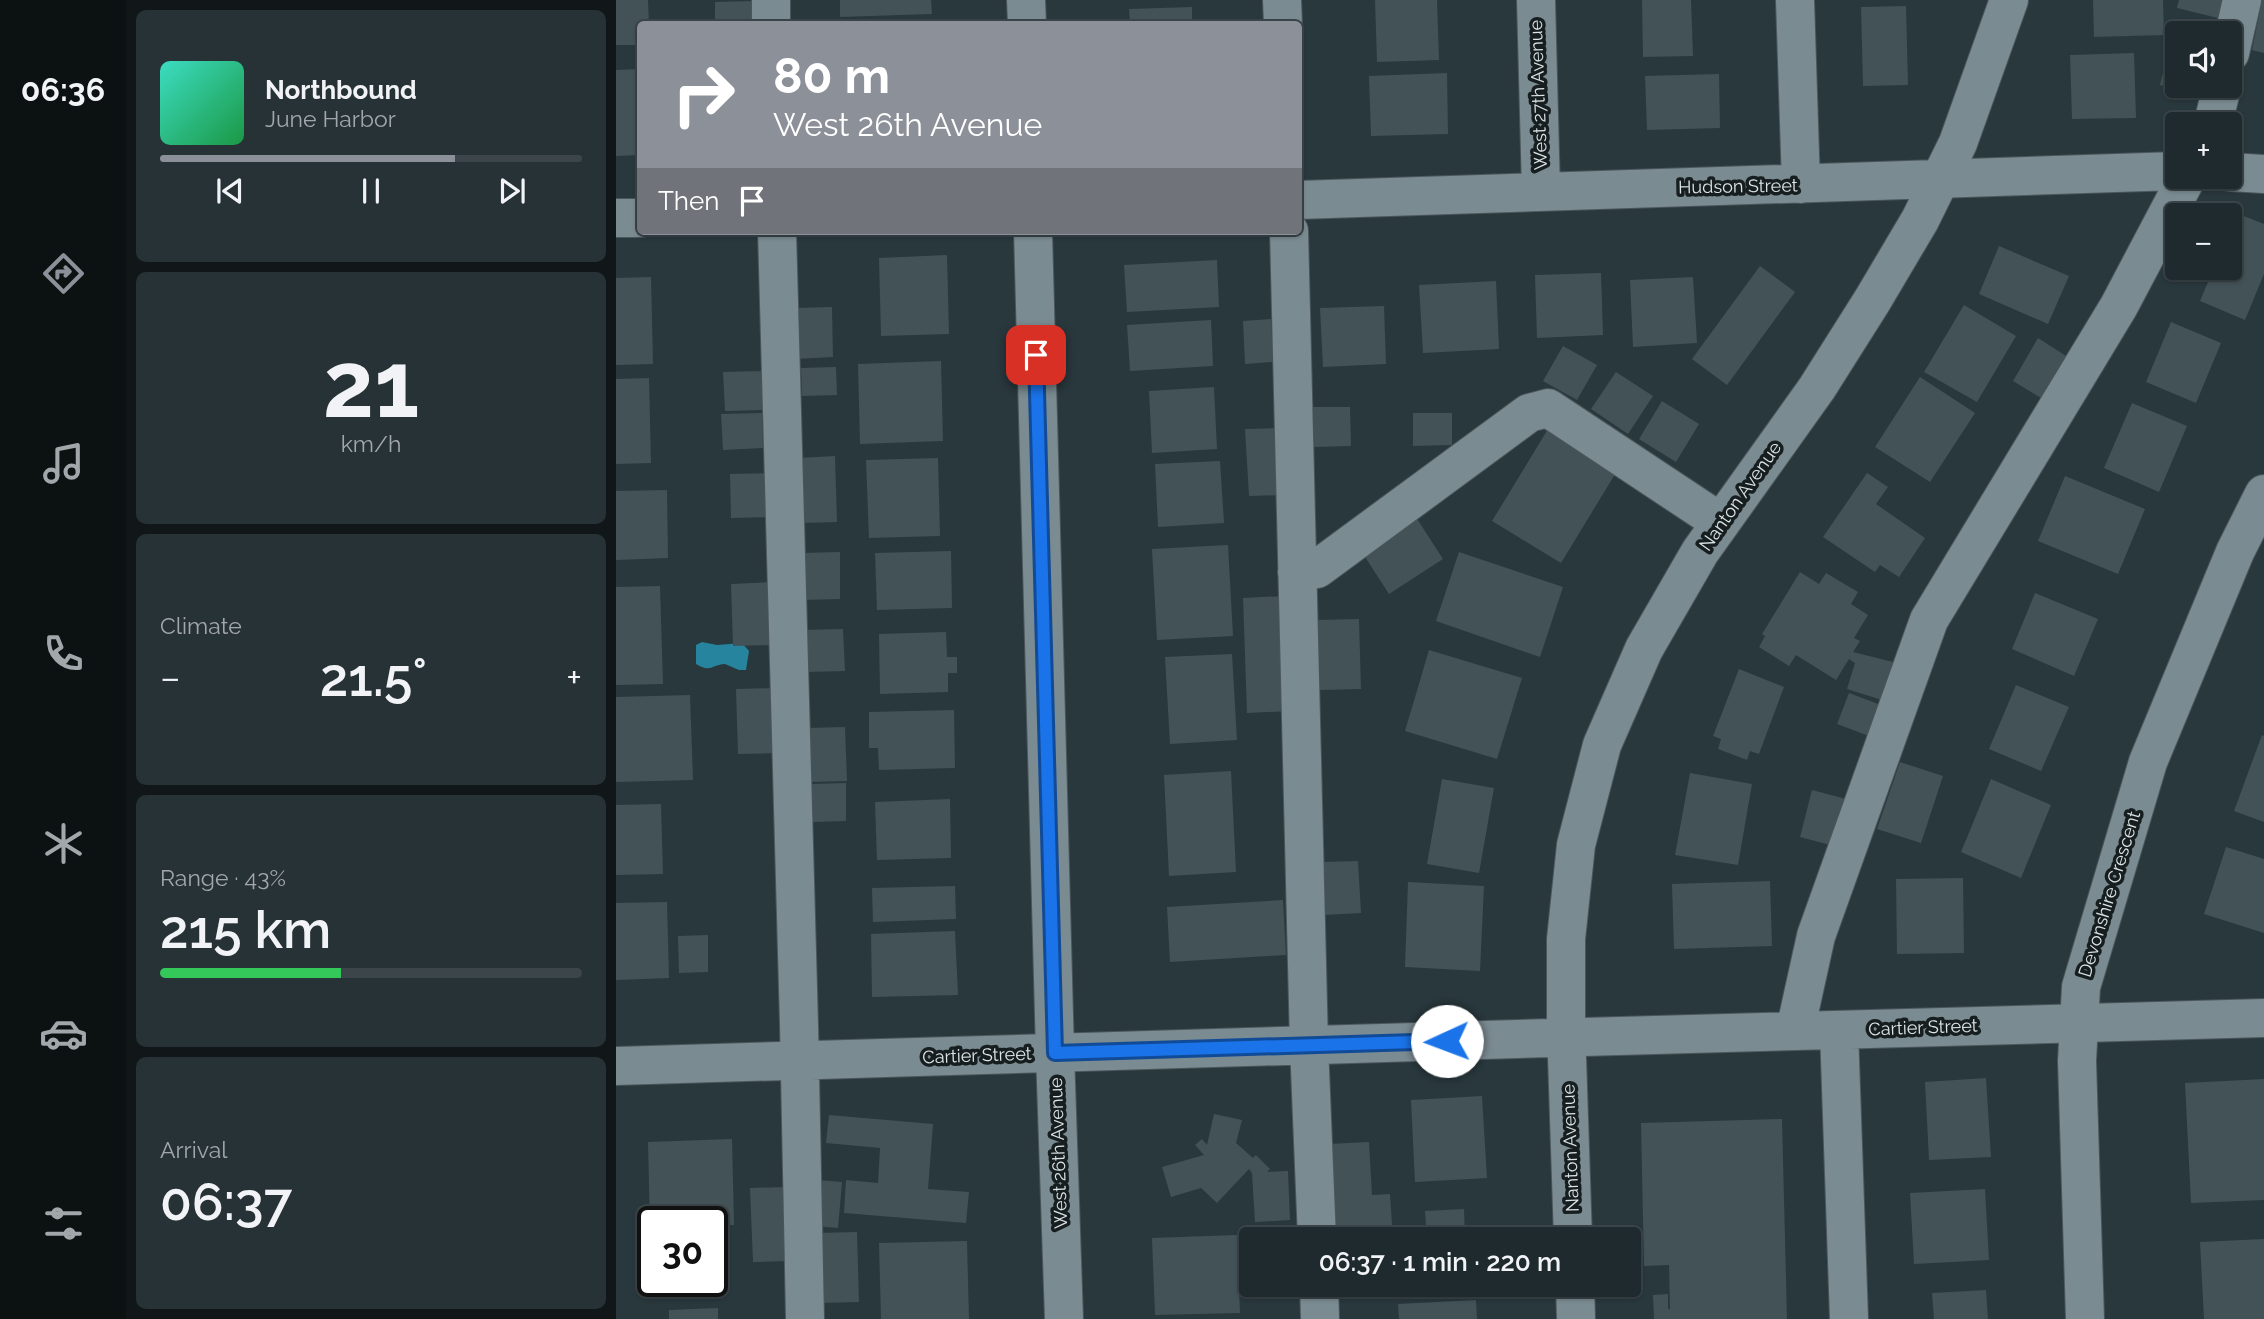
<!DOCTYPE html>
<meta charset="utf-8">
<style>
:root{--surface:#1f2a2e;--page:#273236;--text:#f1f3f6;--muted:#a1a7aa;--line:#3c464a;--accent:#8c9099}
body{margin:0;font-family:Raleway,sans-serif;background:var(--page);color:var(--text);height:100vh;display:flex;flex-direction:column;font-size:26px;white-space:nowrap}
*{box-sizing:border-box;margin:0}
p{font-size:23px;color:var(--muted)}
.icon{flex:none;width:38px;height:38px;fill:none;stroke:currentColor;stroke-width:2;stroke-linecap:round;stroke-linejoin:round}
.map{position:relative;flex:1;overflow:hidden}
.details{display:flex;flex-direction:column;gap:10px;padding:10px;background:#111719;width:490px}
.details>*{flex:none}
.top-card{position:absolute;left:21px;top:21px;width:665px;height:214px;border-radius:7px;box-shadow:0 2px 5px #0004,0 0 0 2px var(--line);background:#8c9099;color:#fff;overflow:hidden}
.tools{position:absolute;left:1549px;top:21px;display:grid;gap:14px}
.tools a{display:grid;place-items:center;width:77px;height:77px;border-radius:7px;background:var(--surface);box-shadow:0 2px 5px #0004,0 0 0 2px var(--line);font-size:35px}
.speed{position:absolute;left:21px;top:1206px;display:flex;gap:14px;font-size:35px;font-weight:700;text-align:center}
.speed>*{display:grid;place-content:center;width:91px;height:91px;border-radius:50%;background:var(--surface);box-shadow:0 2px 5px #0004,0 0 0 2px var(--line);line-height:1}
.speed .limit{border:4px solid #111;border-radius:10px;background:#fff;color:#111}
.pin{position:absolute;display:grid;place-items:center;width:60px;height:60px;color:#fff;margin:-30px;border-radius:14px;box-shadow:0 4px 10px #0006}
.me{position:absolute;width:77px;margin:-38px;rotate:268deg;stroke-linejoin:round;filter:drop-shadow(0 0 5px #0008)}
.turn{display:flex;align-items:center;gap:24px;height:147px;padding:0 21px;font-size:32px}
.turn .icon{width:91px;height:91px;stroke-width:2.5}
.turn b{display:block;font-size:49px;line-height:60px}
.then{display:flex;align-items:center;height:66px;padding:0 21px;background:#0003;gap:14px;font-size:26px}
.big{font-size:52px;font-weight:600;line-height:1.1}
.details .tile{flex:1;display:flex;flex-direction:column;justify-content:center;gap:10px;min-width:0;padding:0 24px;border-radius:10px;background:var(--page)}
.details .dial{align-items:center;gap:0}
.dial b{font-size:91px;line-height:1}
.song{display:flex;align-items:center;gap:21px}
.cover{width:84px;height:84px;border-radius:10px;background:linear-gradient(135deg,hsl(170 70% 55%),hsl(140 70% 35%))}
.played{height:7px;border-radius:4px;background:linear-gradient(90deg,var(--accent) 70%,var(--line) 70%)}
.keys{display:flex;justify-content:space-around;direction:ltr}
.heat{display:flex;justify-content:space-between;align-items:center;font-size:38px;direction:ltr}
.charge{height:10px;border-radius:5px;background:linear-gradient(90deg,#34c759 43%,var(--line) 0)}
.trip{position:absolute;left:623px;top:1227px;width:402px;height:70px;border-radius:7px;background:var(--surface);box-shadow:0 2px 5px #0004,0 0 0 2px var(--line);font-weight:600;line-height:70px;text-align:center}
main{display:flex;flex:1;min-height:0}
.menu{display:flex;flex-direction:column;width:126px;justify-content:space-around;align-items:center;background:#0c1112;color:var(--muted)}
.menu .icon{width:49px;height:49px}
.menu .selected{color:var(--accent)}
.menu b{font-size:32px;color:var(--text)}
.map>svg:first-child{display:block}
.water{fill:#26849e}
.building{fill:#435257}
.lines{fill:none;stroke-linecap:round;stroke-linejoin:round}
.minor-casing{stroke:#4a565b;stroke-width:40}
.minor{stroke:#7a8b91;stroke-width:38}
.route-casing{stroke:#114b97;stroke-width:18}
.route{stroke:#1a73e8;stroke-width:12}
.labels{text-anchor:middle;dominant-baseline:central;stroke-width:7;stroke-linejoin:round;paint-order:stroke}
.street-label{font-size:18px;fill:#dbe4e7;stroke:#171e20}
</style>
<main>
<nav class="menu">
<b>06:36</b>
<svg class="icon selected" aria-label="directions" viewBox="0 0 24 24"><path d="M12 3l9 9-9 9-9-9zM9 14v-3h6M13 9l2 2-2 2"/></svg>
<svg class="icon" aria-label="music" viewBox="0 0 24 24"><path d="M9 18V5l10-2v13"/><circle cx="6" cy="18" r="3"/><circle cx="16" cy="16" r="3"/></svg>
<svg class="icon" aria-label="phone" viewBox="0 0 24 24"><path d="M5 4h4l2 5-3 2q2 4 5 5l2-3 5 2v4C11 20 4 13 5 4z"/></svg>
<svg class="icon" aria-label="climate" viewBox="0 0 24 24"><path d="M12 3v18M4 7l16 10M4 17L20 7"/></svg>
<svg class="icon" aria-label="car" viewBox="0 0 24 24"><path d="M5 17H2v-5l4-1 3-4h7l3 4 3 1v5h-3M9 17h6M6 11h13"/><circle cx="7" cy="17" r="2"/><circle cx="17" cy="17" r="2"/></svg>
<svg class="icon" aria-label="filters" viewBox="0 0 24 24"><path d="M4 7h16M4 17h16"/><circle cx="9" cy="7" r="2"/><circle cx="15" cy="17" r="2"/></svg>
</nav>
<section class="details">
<div class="tile">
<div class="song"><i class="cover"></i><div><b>Northbound</b><p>June Harbor</p></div></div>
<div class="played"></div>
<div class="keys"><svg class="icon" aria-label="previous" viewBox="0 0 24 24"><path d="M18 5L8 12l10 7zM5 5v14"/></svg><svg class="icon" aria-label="pause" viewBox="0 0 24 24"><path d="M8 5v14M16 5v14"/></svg><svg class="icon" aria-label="next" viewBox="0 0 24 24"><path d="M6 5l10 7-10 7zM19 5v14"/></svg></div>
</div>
<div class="tile dial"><b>21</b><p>km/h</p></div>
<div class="tile"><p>Climate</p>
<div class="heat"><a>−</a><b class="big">21.5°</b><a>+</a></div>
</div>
<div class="tile"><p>Range · 43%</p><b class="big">215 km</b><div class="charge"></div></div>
<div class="tile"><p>Arrival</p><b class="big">06:37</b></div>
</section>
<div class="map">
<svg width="1648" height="1319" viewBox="0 0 1648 1319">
<rect width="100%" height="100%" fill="#29383d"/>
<!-- water -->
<path class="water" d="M86 642 101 645 126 643 133 651 130 670H123L109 664C95 665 95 673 80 664V645Z"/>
<!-- building -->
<path class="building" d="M0 0H32L33 24H24V45H0Z
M224 0H315L316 14 224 17Z
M759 0H821L823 60 761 62Z
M1026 0H1075L1077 56 1027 57Z
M1477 0H1547L1548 35 1478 37Z
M1563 0H1606L1602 18 1561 8Z
M1646 0H1648V53L1636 50Z
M136 1 137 24H99V2Z
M1290 6 1292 85 1247 86 1245 7Z
M576 7V24H514L513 9Z
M1553 48 1561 49V86H1586L1584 95 1544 85Z
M1518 53 1520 118 1456 119 1454 55Z
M24 69V155L0 156V70Z
M831 73 832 134 755 136 753 76Z
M1103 74 1104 128 1031 130 1029 76Z
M1620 213 1648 224V274L1629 320 1584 301 1598 268H1614V229Z
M1383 246 1453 276 1432 324 1363 294Z
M331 255 333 334 265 336 263 258Z
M601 260 603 307 511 312 508 265Z
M1144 266 1179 292 1111 385 1076 359Z
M985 273 987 335 921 338 919 275Z
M35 277 37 364 0 365V278Z
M1077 277 1081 343 1017 347 1014 280Z
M880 281 883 349 807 353 803 285Z
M1348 305 1400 336 1361 402 1308 372Z
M768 306 770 364 707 367 704 308Z
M216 307 217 357 180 359 179 308Z
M655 319 657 362 629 364 627 321Z
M595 320 597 366 514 371 511 325Z
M1555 322 1605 343 1580 403 1530 382Z
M1422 338 1450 356 1425 398 1397 381Z
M947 346 981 365 961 400 927 381Z
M325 361 327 441 244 444 242 364Z
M220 367 221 395 186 396 185 368Z
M148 371 149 410 109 411 107 372Z
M1000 372 1037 396 1012 434 975 409Z
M1304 377 1359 413 1314 482 1259 447Z
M33 378 35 463 0 464V379Z
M598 387 601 449 536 453 533 391Z
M1046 401 1083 424 1060 462 1023 439Z
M1516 403 1571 426 1543 492 1488 468Z
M697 407H734L735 446 698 447Z
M146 413 147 448 107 450 105 414Z
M797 413H836V445L797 446Z
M663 428 667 495 633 496 629 429Z
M932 429 1001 471 945 563 876 521Z
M219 456 221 522 185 523 183 458Z
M322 458 324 536 253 538 250 460Z
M604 461 608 523 542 527 539 464Z
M153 473 154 517 115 518 114 474Z
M1251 473 1272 487 1260 504 1309 538 1283 577 1264 565 1259 572 1207 537Z
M1449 476 1529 509 1502 574 1422 541Z
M51 490 52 558 0 560V491Z
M796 511 827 559 773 594 742 546Z
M612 545 617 636 541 640 536 549Z
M335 551 336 608 261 610 259 553Z
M224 552V599L186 600 185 553Z
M843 552 947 587 924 657 820 621Z
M1184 572 1203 584 1210 573 1242 592 1235 604 1252 615 1238 638 1244 641 1237 652 1277 662 1266 700 1231 689 1239 663 1233 659 1220 680 1180 655 1173 666 1143 647 1149 636 1146 634Z
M156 582 158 645 117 646 115 584Z
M44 586 47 684 0 685V587Z
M1419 593 1482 619 1458 676 1396 649Z
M668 596 674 711 631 713 627 598Z
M743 619 745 689 704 690 702 620Z
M227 629 229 671 189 672 187 630Z
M330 632 331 657H341V673H332V692L264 694 263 634Z
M813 650 906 678 881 759 789 731Z
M616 654 621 740 554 744 549 657Z
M1123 669 1168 687 1143 754 1134 751 1131 760 1102 749 1105 739 1097 736Z
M1400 685 1453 707 1425 771 1373 749Z
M162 688 164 753 122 754 120 689Z
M1233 693 1265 705 1253 736 1221 724Z
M74 695 77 780 0 782V697Z
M338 710 339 768 263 770 262 748H253V712Z
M229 727 231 781 192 782 191 728Z
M1646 735 1648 736V822L1618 811Z
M1284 762 1327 776 1305 843 1261 829Z
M615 771 620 872 553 876 548 775Z
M1074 773 1136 784 1122 865 1059 855Z
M826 779 878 788 863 873 811 864Z
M1375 779 1435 805 1405 878 1345 852Z
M230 783V821L196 822 195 784Z
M1196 790 1230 799 1218 846 1184 837Z
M334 799 335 858 261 860 259 802Z
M45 804 47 874 0 875V805Z
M1610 847 1648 859V933L1588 914Z
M742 861 745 913 708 915 705 862Z
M1347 878 1348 953 1281 954 1280 879Z
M1154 881 1156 946 1058 949 1056 884Z
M792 882 868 886 864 971 789 967Z
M339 886 340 919 257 922 256 888Z
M667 900 670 955 554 962 551 907Z
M51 902 53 978 0 980V903Z
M339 931 342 995 256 997 255 934Z
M92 935V972L63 973 62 936Z
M1370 1078 1375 1157 1313 1160 1309 1082Z
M1648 1079V1200L1575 1203 1569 1083Z
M866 1096 871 1178 799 1182 795 1100Z
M598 1114 626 1120 620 1143 637 1158 640 1155 654 1169 651 1172 672 1171 674 1220 639 1222 636 1173 633 1169 601 1203 585 1188 555 1197 546 1167 588 1155 579 1145 586 1139 591 1145Z
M213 1115 317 1124 312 1189 353 1192 350 1223 228 1213 230 1180 262 1183 264 1148 210 1143Z
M1166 1119 1171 1319H1038L1037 1295 1052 1294V1309H1054L1053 1265 1028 1266 1025 1123Z
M116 1139 118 1225H96V1222H37V1227H34L32 1142Z
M753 1142 756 1195 774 1194 777 1239H717L712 1144Z
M202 1180 226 1182 222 1228 197 1226Z
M169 1187 171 1261 137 1262 134 1188Z
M1369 1189 1373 1260 1298 1264 1294 1193Z
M848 1209 849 1239H811L809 1211Z
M686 1225 687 1239H643L642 1227Z
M241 1232 243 1302 203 1303 201 1233Z
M621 1235 624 1313 539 1315 536 1238Z
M1648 1239V1319H1588L1584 1242Z
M351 1241 353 1319H265L263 1243Z
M1370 1290 1372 1319H1318L1316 1293Z
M860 1300 861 1319H783L782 1304Z
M102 1308V1319H53V1310Z"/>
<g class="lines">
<!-- minor casing -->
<g class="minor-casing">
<path id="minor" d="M155 0V24
M410 0 411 24
M666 0 667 24
M920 0 925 191
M1179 0 1185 184
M1614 53 1626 0
M1597 124 1606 86
M1614 172 1648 174
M682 200 1561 171
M0 218H24
M161 231 183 1025 189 1319
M417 231 439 1053 448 1319
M673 231 693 1045 701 1239
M681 572 701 569 913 413 932 408 1104 522
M950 1023V939L960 845 986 745 1028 649 1084 552 1201 388 1256 301 1304 220 1342 143 1393 0
M1223 1030 1233 1319
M1179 1031 1200 936 1313 620 1503 306 1571 177
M967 1037 1648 1018
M951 1057 957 1239
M0 1066 933 1038
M703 1284 704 1319
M959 1284 960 1319
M1469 1319 1461 1061 1465 987 1532 762 1619 552 1648 494"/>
</g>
<!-- minor -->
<use href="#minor" class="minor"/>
</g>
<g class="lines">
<!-- route casing -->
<g class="route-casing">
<path id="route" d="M420 355 439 1053 831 1041"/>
</g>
<!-- route -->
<use href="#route" class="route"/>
</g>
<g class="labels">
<!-- street labels -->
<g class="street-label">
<text transform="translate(922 95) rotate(-92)">West 27th Avenue</text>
<text transform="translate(1122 186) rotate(-1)">Hudson Street</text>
<text transform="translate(1124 496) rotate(-55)">Nanton Avenue</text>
<text transform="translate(1493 894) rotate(-73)">Devonshire Crescent</text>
<text transform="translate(1307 1027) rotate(-2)">Cartier Street</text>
<text transform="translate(361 1055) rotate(-2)">Cartier Street</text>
<text transform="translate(954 1148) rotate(-92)">Nanton Avenue</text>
<text transform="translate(442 1153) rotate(-92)">West 26th Avenue</text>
</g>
</g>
</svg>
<div class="tools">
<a><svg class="icon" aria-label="sound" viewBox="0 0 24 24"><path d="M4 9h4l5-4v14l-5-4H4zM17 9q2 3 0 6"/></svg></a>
<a>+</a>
<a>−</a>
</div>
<div class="speed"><div class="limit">30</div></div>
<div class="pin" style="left:420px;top:355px;background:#d93025"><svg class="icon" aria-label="arrive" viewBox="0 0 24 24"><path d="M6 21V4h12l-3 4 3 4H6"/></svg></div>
<svg class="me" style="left:831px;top:1041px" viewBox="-20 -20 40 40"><circle r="19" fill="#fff"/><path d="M0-13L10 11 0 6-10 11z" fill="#1a73e8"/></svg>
<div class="trip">06:37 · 1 min · 220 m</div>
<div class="top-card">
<div class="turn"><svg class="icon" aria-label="right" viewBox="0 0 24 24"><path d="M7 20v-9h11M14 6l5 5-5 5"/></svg><div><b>80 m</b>West 26th Avenue</div></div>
<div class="then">Then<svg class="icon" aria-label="arrive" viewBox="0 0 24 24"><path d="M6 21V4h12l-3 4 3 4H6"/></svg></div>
</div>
</div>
</main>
